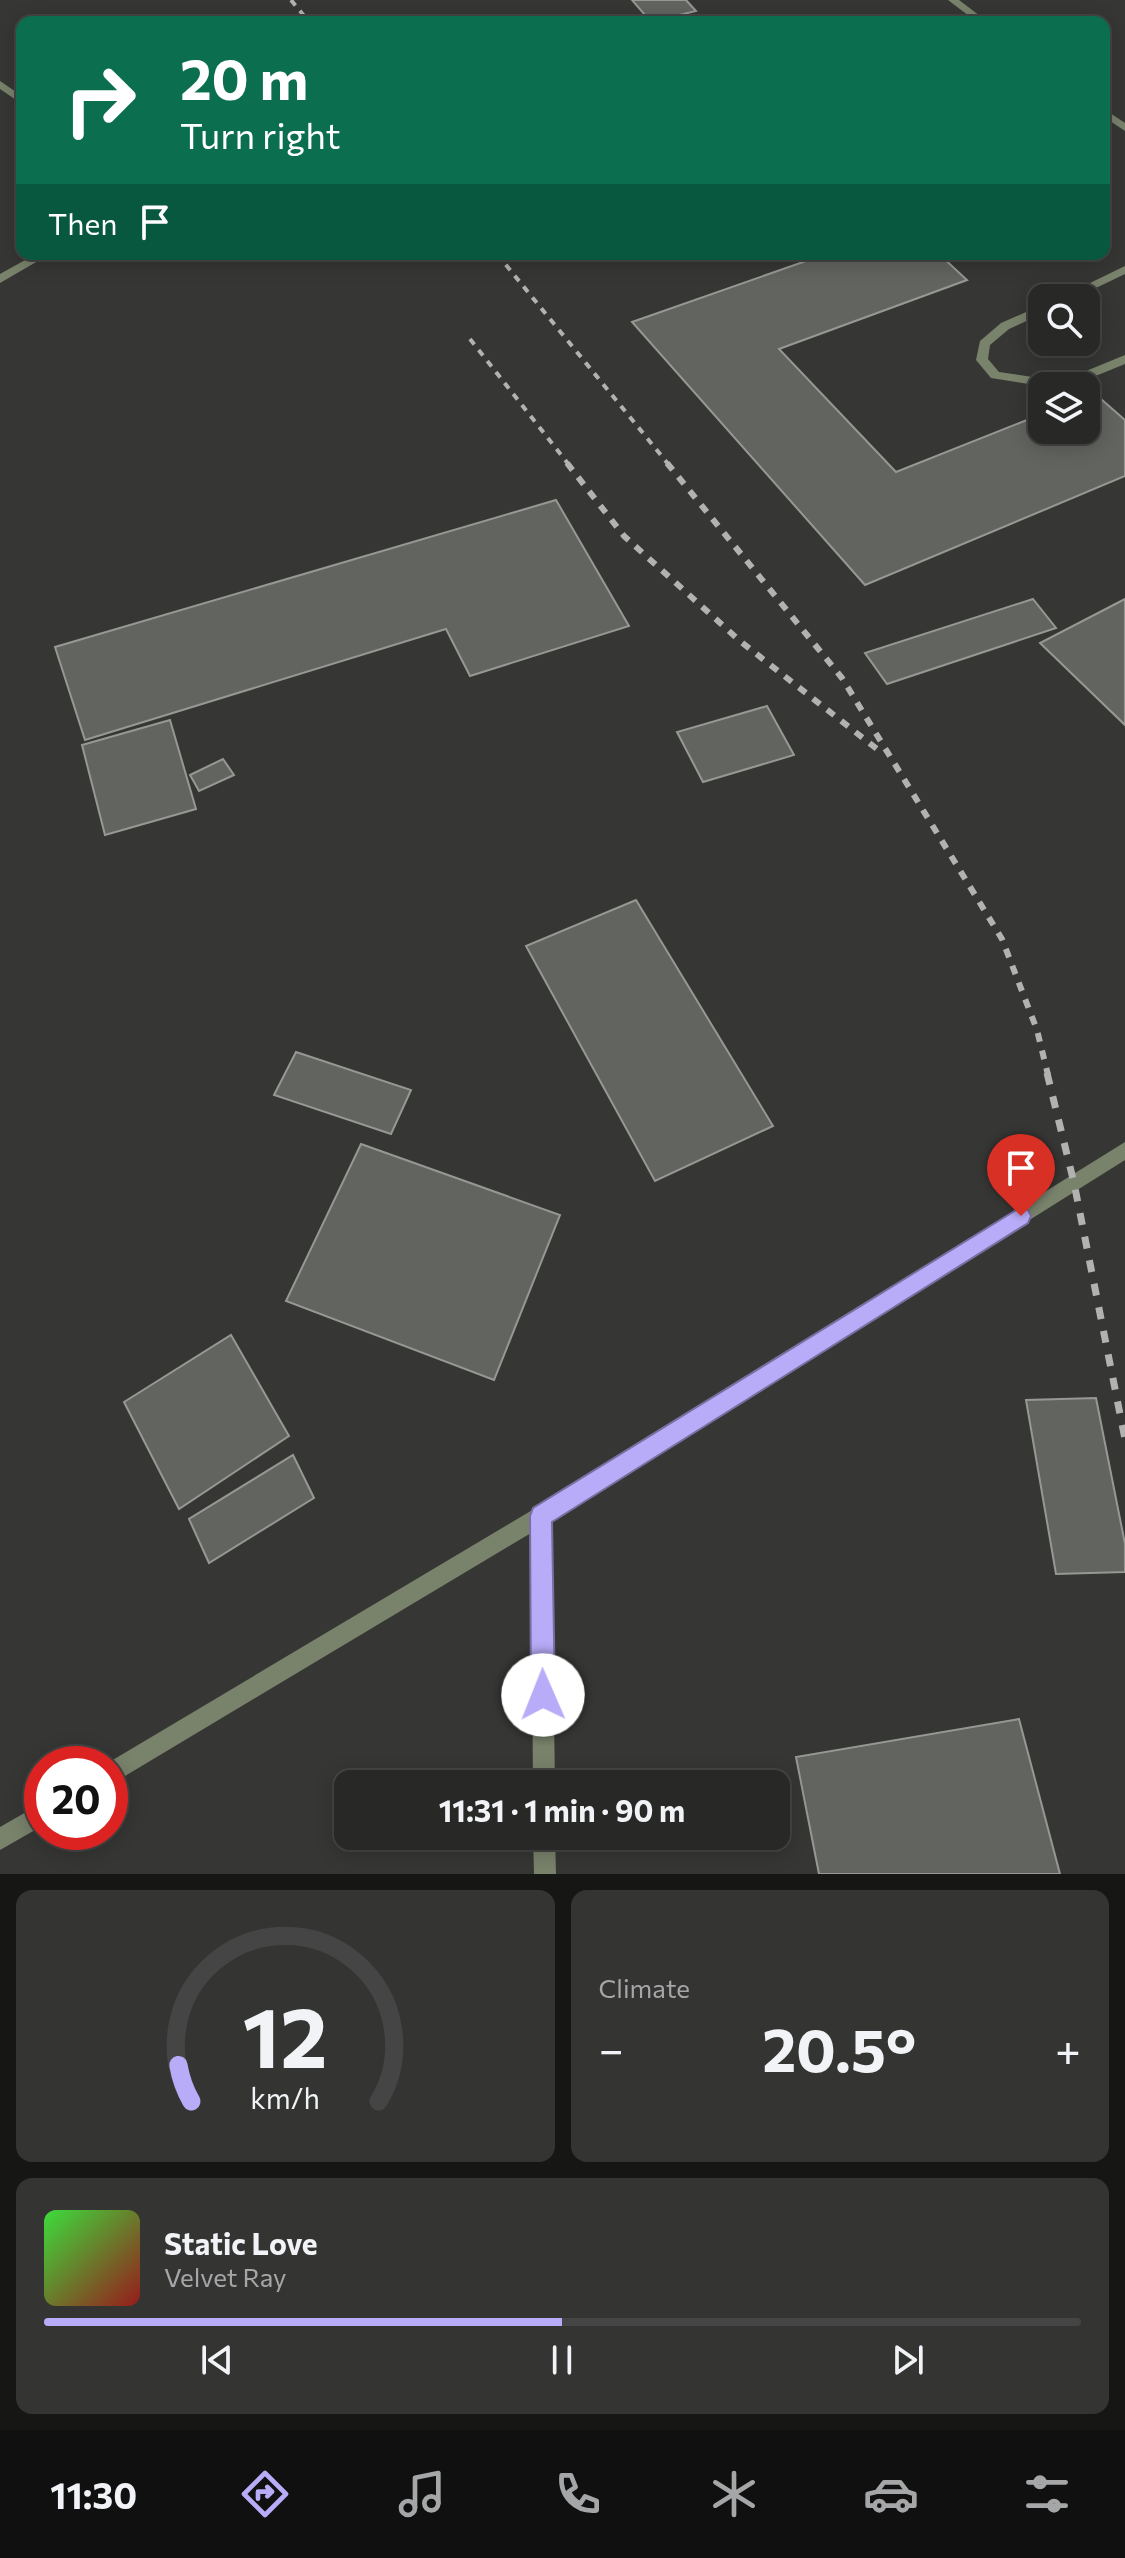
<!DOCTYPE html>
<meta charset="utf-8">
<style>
:root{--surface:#282927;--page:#343533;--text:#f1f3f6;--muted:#a5a6a7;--line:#444544;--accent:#b8abf7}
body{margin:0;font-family:Commissioner,sans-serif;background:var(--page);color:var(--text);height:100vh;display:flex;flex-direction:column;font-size:30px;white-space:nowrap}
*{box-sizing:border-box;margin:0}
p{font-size:26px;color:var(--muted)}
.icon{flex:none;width:44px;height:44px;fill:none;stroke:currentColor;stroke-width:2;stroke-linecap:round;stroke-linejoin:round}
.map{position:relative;height:1874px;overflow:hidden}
.panel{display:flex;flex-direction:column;gap:16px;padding:16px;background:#161715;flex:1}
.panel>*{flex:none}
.banner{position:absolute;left:16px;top:16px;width:1094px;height:244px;border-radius:16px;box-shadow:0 4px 20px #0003,0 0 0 2px var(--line);background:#0b6e4f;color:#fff;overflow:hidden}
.tools{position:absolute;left:1028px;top:284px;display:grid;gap:16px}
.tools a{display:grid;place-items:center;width:72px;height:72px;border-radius:16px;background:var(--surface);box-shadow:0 4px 20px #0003,0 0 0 2px var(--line);font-size:40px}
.speed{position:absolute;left:24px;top:1746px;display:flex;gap:16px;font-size:40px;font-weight:700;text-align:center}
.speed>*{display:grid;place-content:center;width:104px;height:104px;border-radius:50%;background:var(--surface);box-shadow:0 4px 20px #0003,0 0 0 2px var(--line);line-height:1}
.speed .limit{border:12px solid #d22;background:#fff;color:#111}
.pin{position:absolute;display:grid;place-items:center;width:68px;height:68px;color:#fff;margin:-82px -34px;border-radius:50% 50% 50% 0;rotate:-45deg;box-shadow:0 0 8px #0007}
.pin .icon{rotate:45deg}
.me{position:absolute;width:88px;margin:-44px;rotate:359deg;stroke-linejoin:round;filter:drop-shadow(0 0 6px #0008)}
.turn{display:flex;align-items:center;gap:28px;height:168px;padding:0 32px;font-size:36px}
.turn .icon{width:104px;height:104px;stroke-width:2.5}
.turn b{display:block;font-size:56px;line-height:68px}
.then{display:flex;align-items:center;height:76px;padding:0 32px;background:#0003;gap:16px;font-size:30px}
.big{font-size:60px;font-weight:700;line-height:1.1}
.panel .tile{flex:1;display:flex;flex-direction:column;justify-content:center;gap:12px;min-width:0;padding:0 28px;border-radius:16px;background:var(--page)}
.panel .dial{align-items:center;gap:0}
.dial svg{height:208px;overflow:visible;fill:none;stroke:var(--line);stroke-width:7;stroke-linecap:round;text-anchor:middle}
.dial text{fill:var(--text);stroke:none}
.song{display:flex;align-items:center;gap:24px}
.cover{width:96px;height:96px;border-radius:12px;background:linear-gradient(135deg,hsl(120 70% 55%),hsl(0 70% 35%))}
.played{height:8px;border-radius:4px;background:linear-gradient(90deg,var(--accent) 50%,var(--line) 50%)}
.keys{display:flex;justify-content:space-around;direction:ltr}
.heat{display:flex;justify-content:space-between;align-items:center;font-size:44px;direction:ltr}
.panel .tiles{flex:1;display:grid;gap:16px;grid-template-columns:1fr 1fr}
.tile:last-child{grid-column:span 2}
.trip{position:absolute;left:334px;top:1770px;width:456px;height:80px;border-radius:16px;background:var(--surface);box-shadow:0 4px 20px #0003,0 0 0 2px var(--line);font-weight:700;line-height:80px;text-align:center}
.tab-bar{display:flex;height:128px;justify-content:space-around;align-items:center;background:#101010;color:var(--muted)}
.tab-bar .icon{width:56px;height:56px}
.tab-bar .current{color:var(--accent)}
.tab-bar b{font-size:36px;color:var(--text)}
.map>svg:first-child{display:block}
.building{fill:#626460;stroke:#969894;stroke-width:2}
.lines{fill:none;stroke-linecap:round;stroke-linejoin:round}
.service{fill:#79826b;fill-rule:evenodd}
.rail-far2{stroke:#b2b3b0;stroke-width:4;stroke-dasharray:7 7;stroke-linecap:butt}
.rail-far1{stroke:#b2b3b0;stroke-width:6;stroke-dasharray:9 9;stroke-linecap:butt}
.rail{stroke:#b2b3b0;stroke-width:7;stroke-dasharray:12 12;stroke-linecap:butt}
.route{fill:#b8abf7;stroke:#786fa1;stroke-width:2}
</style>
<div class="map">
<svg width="1125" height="1874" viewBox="0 0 1125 1874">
<rect width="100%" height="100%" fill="#363734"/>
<!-- building -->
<path class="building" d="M632 0H686L696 11 651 22Z
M826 254H939L967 280 779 349 896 472 1042 414V430H1086V396L1094 393 1125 420V476L865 585 632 322Z
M556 500 629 626 470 676 446 629 85 740 55 647Z
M1033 599 1056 628 887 684 865 653Z
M1125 599V725L1040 643Z
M767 706 794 755 703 782 677 732Z
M170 720 196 809 105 835 82 745Z
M223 759 234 775 199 791 190 775Z
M636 900 773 1126 655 1181 526 946Z
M296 1052 411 1090 391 1134 274 1095Z
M361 1144 560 1215 494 1380 286 1301Z
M231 1335 289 1436 179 1509 124 1402Z
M1096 1398 1125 1544V1572L1056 1574 1026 1400Z
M293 1455 314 1498 209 1563 189 1519Z
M1019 1719 1060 1874H819L796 1757Z"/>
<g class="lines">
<!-- service -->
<path class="service" d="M948 0H959L988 22H977Z
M0 81 22 96V104L0 89Z
M1104 109 1125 123V131L1104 117Z
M36 254H50L0 283V274Z
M1125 266V274L1075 298H1059Z
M1042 305V314L1009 329 990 345 988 359 999 372 1046 379 1069 378 1125 355V364L1071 386H1042L991 378 976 360 980 341 1001 323Z
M1125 1142V1160L551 1521 555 1784H533L531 1533 110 1785V1764H106L534 1509Z
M42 1803V1826L0 1850V1827Z
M533 1836H555L556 1874H534Z"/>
<!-- rail-far2 -->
<path class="rail-far2" d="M291 0 309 22
M497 254 669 465
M470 339 569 465"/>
<!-- rail-far1 -->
<path class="rail-far1" d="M567 463 624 536 740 641 882 753
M667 463 842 678 1002 939 1037 1030 1048 1075"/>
<!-- rail -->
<path class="rail" d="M1047 1073 1074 1183 1125 1439"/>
</g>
<!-- route -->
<path class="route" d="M1021 1207 1028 1210 1031 1216 1028 1223 552 1522 555 1695 551 1703 543 1707 534 1703 531 1695 530 1516 533 1508Z"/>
</svg>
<div class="tools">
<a><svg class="icon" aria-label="search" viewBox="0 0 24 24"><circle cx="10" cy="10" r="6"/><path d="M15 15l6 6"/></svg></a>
<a><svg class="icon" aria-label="layers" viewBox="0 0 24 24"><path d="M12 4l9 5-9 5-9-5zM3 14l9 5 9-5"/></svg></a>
</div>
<div class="speed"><div class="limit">20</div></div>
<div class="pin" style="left:1021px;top:1216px;background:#d93025"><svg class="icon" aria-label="arrive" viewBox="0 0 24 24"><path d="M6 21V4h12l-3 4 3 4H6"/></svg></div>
<svg class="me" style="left:543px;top:1695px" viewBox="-20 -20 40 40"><circle r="19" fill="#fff"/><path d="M0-13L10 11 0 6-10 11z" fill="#b8abf7"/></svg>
<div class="trip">11:31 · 1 min · 90 m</div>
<div class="banner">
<div class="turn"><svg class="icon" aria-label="right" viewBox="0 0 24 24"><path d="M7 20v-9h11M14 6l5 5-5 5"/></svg><div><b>20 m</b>Turn right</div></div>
<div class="then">Then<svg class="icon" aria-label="arrive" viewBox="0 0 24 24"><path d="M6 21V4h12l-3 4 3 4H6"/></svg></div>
</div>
</div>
<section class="panel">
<div class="tiles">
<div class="tile dial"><svg viewBox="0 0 100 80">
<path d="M14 69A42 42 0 1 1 86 69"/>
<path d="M14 69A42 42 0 0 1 9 55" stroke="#b8abf7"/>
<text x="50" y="56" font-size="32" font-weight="700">12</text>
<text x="50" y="72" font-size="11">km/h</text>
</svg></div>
<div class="tile"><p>Climate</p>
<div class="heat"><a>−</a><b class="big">20.5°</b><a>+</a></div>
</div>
<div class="tile">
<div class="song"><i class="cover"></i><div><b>Static Love</b><p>Velvet Ray</p></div></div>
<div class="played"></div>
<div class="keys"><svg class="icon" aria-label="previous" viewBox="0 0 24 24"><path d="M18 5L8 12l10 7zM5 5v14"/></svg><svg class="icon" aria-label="pause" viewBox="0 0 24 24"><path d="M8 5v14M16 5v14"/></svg><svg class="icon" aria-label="next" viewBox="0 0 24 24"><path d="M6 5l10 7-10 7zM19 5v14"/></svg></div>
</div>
</div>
</section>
<nav class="tab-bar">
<b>11:30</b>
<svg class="icon current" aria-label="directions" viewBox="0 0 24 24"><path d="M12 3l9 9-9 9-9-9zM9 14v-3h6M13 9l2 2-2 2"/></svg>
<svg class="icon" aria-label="music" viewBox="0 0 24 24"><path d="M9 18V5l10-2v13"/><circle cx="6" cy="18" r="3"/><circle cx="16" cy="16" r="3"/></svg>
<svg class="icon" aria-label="phone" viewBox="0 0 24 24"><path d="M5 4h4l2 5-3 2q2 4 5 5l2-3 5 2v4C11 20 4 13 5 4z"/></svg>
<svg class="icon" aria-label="climate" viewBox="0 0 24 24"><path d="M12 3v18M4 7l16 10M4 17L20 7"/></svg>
<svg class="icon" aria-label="car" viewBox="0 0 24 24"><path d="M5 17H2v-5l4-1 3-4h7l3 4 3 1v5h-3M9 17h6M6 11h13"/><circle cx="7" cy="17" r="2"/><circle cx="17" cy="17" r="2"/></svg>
<svg class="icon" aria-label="filters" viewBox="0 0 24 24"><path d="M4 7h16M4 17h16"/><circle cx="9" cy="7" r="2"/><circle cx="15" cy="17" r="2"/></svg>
</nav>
